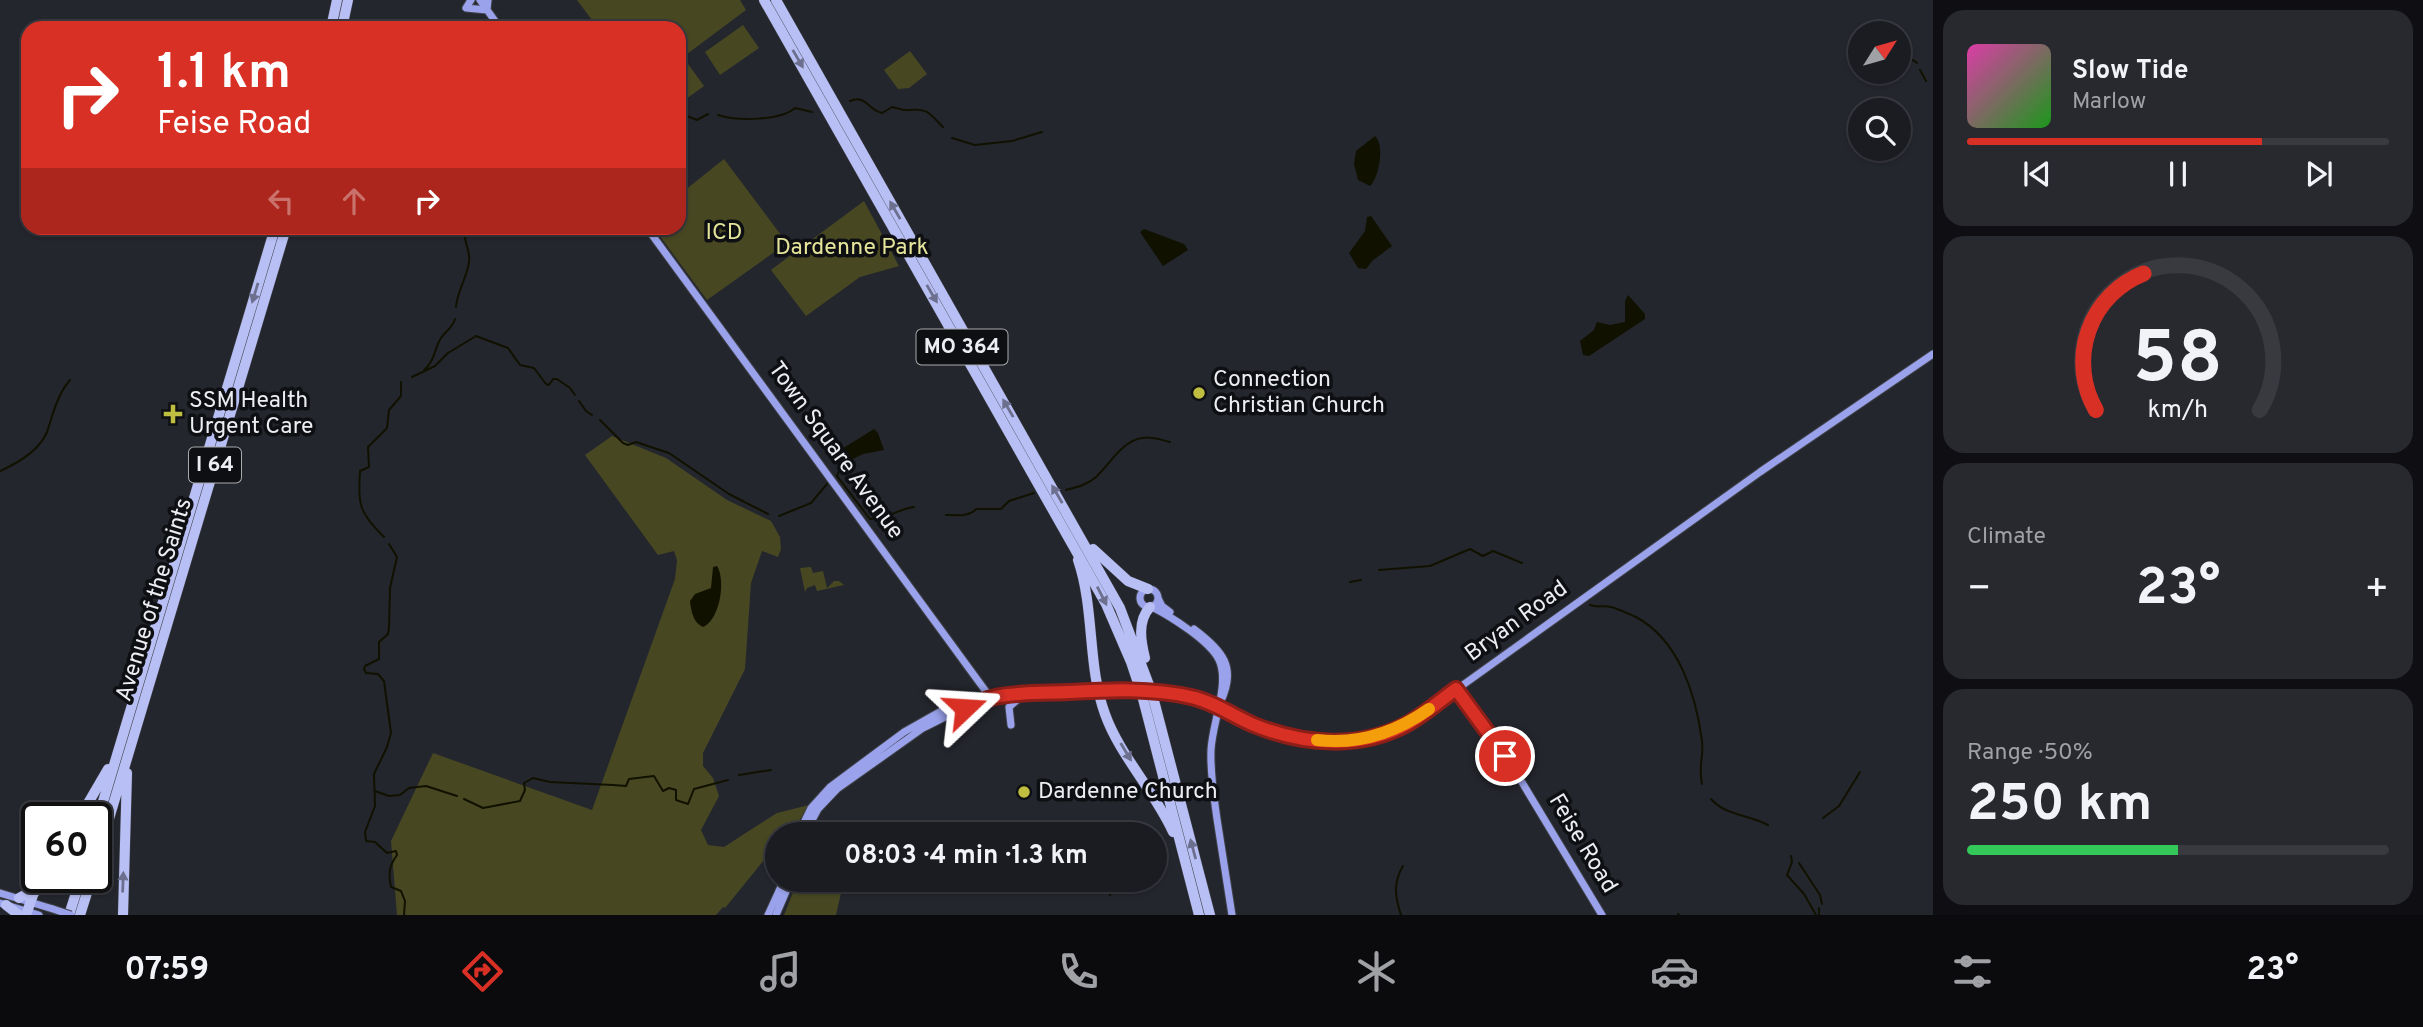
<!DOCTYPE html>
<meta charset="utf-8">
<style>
:root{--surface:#1b1c22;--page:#28292f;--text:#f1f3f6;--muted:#a0a1a5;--line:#393a40;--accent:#d93025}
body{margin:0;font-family:Overpass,sans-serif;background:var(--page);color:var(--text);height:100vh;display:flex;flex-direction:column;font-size:26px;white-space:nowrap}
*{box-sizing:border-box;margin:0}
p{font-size:23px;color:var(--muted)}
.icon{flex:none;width:38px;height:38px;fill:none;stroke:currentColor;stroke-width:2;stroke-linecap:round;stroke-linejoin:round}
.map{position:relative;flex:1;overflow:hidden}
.panel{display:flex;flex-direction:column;gap:10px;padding:10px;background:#0f0f13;width:490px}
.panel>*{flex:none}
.top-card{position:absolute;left:21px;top:21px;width:665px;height:214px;border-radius:21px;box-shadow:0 2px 5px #0004,0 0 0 2px var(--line);background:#d93025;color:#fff;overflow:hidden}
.needle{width:46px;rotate:53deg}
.tools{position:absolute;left:1848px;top:21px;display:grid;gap:14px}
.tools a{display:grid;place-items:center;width:63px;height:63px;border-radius:50%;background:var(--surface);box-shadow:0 2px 5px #0004,0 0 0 2px var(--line);font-size:35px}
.speed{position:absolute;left:21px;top:802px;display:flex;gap:14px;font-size:35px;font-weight:700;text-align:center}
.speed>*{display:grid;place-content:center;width:91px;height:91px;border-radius:50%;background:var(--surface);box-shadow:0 2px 5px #0004,0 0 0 2px var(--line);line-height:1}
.speed .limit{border:4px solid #111;border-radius:10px;background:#fff;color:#111}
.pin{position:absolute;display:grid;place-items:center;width:60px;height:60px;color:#fff;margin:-30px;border:4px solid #fff;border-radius:50%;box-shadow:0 2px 7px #0007}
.me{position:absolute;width:77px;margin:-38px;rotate:70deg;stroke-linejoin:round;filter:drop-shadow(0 0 5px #0008)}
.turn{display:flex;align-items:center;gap:24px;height:147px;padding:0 21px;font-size:32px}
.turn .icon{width:91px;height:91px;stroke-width:2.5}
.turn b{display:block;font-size:49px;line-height:60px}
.lanes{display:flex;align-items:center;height:66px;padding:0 21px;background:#0003;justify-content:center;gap:35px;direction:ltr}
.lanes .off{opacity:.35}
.big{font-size:52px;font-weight:700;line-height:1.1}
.panel .tile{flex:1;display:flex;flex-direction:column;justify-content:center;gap:10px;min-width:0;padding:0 24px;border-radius:21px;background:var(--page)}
.panel .dial{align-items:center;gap:0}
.dial svg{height:182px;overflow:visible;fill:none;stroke:var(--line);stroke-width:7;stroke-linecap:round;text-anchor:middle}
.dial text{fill:var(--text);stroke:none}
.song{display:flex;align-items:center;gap:21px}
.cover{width:84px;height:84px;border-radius:10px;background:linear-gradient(135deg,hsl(320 70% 55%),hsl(120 70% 35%))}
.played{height:7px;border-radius:4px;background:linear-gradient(90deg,var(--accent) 70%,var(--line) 70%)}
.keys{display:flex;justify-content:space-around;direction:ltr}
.heat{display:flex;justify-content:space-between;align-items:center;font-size:38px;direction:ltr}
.charge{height:10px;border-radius:5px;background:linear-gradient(90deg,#34c759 50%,var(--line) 0)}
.trip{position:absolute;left:765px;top:822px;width:402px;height:70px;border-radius:35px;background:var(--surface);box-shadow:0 2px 5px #0004,0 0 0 2px var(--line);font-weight:700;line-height:70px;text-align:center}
.tabs{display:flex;height:112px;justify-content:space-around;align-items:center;background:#0b0b0e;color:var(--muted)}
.tabs .icon{width:49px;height:49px}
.tabs .current{color:var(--accent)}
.tabs b{font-size:32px;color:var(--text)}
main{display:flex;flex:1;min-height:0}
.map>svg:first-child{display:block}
.green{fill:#474822}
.water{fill:#110}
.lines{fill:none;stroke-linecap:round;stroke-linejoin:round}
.stream{stroke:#110;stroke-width:2}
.major-casing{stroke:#404249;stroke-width:9}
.highway-casing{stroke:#404249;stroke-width:11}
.major{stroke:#9aa2eb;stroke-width:7}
.highway{stroke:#b8bff4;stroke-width:10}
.major-bridge-casing{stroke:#404249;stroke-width:9;stroke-linecap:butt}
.major-bridge{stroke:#9aa2eb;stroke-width:7}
.oneway{fill:#6c708e}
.route-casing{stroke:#8d1f18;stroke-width:18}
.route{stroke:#d93025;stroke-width:12}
.slow{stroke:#f59e0b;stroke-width:12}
.poi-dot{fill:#bfbe41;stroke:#0e0f12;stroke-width:2.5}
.labels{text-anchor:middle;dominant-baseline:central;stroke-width:7;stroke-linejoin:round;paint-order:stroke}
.shield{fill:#0e0f12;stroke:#a9aaaf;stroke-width:2}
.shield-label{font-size:21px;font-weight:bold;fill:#ecedf2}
.park-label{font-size:23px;fill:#e4e59a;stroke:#0e0f12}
.poi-label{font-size:23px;fill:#ecedf2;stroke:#0e0f12;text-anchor:start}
.street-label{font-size:23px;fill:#ecedf2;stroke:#0e0f12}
</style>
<main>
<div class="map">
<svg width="1933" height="915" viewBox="0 0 1933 915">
<rect width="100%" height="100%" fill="#24262d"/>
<!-- green -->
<path class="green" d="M577 0H740L746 10 679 60V28H598Z
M743 25 759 48 720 75 705 52Z
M910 51 927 74 909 88 898 89 884 70Z
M688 64 704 86 679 104V70Z
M724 159 787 243 707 300 654 228H679V195Z
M864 201 899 266 860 277 806 316 771 270Z
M612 436 666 458 727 500 771 521 780 537 781 549 778 557 762 551 751 583 745 669 703 753V766L713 778 719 796 701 830 708 845 724 847 777 813 809 805 799 821 784 835H777V844L725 908 723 907 716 915H397L391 841 433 753 592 810 675 579 677 560 674 551 658 555 585 455Z
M811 567 813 573 823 571 827 588 834 581H839L844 585 817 591 815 585 807 588 805 592 800 568Z
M798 880H844L836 915H784Z"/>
<!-- water -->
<path class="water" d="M1375 136C1385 145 1379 178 1370 186L1358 180 1354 164 1356 151Z
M1371 216 1392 246 1372 261 1366 269 1358 268 1349 253 1365 231 1367 217Z
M1144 229 1184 244 1188 250 1163 266 1140 232Z
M1628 295 1645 314V319L1589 356 1583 355 1580 341 1594 330 1597 322 1610 325 1625 322V301Z
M874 429 878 433 884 450 863 454 847 462 844 461 840 450Z
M717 566C726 580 720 620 703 627 693 623 691 610 690 601L695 594 711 588 713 567Z"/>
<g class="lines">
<!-- stream -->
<path class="stream" d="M1899 65 1913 60 1917 63
M1920 70 1926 81
M850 101C866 94 868 110 882 113L892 107C897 108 904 111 909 110 928 108 929 113 943 127
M718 115C736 121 780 121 795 108L812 112
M679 118 687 116 697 120 708 114
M952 138 975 145 1012 141 1042 132
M456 307C457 291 467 278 469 262 471 250 462 240 465 228
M424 370C435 361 434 349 441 338 446 330 452 329 455 319
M412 377 435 366 448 353 476 336 508 348 520 365 534 368 546 384 549 385 553 379H557L570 388 575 395
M579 401 586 411 592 415
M600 420 623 443 628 445 636 442 669 453 729 494 768 514
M0 471C18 463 39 451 47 432 53 414 57 395 70 380
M839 471 837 476 870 519C885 520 898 509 914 507
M1066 490C1077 487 1087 485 1096 477 1110 464 1122 441 1142 438 1151 436 1161 440 1170 442
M946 515C956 515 969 517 976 509H1001L1009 501 1034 493
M779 516 811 503 827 484
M384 537C359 511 358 507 360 471L369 467 368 447 387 428 389 410 401 396V382
M389 544 397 557 390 588 389 627 388 634 379 642V659L365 666 364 669 366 673 378 674 384 681 391 733 387 747 374 774 375 806 365 832 366 841 375 842 387 853 396 851 397 855C389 866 388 874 391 887L401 891 405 901 404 915
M1379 570 1430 566 1470 549 1483 556 1493 551 1522 563
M1350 582 1361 580
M1590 605C1597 608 1604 605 1611 607 1619 609 1629 614 1636 617 1679 640 1696 695 1702 741 1704 757 1698 765 1702 784
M739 775 771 770
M375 791 389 796 400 795 409 788 426 786 457 796
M464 799 483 808 520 801 525 790 524 783 533 778 550 782 613 785 626 786 629 779 654 776 663 791 669 788 676 790V800L688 804 694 789 728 780
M1711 799C1726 816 1747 814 1768 825
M1823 818 1839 806 1860 772
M1791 856 1792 862 1787 875 1804 894 1816 915
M1799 863 1820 895 1822 904
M1110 895 1115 888 1112 880
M1678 914 1679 915
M1401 915C1395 897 1393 882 1403 866
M1819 915V908"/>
<!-- major casing -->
<g class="major-casing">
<path id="major" d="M471 0 466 8 487 10 488 0
M480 0 500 28
M647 228 990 697
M1140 598a9 9 0 1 1 18 0a9 9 0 1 1-18 0Z
M1158 598 1162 606 1170 612
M1152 607C1170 616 1210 641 1219 660 1230 683 1212 724 1211 750 1210 773 1214 797 1217 819 1222 851 1227 883 1232 915
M1194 629C1222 650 1238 667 1220 703
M1456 689 1520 779 1602 915
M1159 693C1174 694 1188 695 1202 700 1220 707 1237 718 1255 725 1310 747 1371 749 1421 715L1760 472 1933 354
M1011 725 1009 707 1024 694
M798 835 811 808 830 787 904 732 943 710 980 697 1024 693 1134 691
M804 835 818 809 837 789 923 728 951 714 982 703 990 698
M0 893 53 909
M0 903 39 915
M768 915 784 880
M776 915 791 880"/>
</g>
<!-- highway casing -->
<g class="highway-casing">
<path id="highway" d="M764 0 1106 604 1131 662 1142 695 1199 915
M776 0 1120 608 1152 693 1210 915
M331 28 337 0
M342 28 348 0
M1093 549 1128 581 1148 589
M1078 560C1095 610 1087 665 1105 714 1119 754 1155 792 1173 832
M1145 658C1141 642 1137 621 1150 607
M80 817 108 769
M96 825 275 228
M96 862 286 228
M19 898 35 889
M6 905 19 915
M26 915 33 895 44 877
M69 915 81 877
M80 915 92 877
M123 915 127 773"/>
</g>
<!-- major -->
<use href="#major" class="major"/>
<!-- highway -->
<use href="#highway" class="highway"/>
<!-- major-bridge casing -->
<g class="major-bridge-casing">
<path id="major-bridge" d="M1134 691 1159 693
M53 909 71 915"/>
</g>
<!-- major-bridge -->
<use href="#major-bridge" class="major-bridge"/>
</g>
<!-- one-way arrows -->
<defs><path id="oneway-solid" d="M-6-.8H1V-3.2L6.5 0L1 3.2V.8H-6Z" transform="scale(1.75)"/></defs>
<g class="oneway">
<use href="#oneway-solid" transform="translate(798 59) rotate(60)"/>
<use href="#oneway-solid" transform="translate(895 210) rotate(-120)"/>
<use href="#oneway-solid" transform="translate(255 293) rotate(107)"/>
<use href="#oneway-solid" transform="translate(932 294) rotate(60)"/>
<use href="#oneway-solid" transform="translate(1008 408) rotate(-120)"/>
<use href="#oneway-solid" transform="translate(1057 494) rotate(-120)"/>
<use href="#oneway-solid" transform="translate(1102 596) rotate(63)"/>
<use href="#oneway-solid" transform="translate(1126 752) rotate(59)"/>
<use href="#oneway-solid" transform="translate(1193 849) rotate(-105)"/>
<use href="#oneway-solid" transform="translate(123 882) rotate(-88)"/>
</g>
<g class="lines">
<!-- route casing -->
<g class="route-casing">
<path id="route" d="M965 708C975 705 985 699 995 697 1019 692 1044 693 1069 692 1109 690 1152 688 1191 697 1214 702 1233 716 1254 725 1304 745 1361 750 1409 723 1426 713 1441 700 1456 689L1505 756"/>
</g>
<!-- route -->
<use href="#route" class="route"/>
<!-- slow -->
<path class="slow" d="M1317 740C1359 745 1395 733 1429 709"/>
</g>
<!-- markers -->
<g class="poi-dot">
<circle cx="1199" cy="393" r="7"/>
<path d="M169.5 403.5h7v7h7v7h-7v7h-7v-7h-7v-7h7z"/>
<circle cx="1024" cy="792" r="7"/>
</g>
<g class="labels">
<!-- shield labels -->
<g class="shield">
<rect x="916.5" y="329.5" width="91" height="35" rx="5"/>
<rect x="189" y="447.5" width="52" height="35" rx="5"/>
</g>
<g class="shield-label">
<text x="962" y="347">MO 364</text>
<text x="215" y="465">I 64</text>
</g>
<!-- park labels -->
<g class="park-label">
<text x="724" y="233">ICD</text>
<text x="852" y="248">Dardenne Park</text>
</g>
<!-- poi labels -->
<g class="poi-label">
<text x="1213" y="380">Connection<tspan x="1213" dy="26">Christian Church</tspan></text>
<text x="189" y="401">SSM Health<tspan x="189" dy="26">Urgent Care</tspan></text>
<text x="1038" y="792">Dardenne Church</text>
</g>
<!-- street labels -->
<g class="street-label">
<text transform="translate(835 451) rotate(54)">Town Square Avenue</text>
<text transform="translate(155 600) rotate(-73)">Avenue of the Saints</text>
<text transform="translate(1517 622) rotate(-36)">Bryan Road</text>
<text transform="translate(1582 844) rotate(59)">Feise Road</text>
</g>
</g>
</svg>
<div class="tools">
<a><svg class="needle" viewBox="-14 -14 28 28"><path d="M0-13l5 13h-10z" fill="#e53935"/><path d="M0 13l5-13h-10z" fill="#a0a1a5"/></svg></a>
<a><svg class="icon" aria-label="search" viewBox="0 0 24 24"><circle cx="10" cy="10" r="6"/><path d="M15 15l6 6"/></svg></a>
</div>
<div class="speed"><div class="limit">60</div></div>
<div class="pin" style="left:1505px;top:756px;background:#d93025"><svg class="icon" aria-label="arrive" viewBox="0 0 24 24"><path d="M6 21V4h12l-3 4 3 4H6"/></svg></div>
<svg class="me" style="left:965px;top:708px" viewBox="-20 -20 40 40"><path d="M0-17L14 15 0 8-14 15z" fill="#d93025" stroke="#fff" stroke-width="4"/></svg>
<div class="trip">08:03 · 4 min · 1.3 km</div>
<div class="top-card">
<div class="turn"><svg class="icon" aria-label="right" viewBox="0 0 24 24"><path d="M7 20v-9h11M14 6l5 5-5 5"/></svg><div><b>1.1 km</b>Feise Road</div></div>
<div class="lanes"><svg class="icon off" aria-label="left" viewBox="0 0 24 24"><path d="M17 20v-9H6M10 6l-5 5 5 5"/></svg><svg class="icon off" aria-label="ahead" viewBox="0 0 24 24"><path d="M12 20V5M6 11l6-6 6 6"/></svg><svg class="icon" aria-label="right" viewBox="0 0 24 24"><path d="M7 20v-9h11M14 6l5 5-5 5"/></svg></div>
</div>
</div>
<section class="panel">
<div class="tile">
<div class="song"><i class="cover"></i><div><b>Slow Tide</b><p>Marlow</p></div></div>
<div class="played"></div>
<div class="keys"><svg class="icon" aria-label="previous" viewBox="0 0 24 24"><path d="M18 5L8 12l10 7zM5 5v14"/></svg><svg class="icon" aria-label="pause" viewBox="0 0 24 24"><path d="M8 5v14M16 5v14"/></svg><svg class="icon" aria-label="next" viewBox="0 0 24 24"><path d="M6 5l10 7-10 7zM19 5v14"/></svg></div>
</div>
<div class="tile dial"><svg viewBox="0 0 100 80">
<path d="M14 69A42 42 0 1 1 86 69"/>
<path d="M14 69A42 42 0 0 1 35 9" stroke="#d93025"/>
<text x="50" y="56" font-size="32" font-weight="700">58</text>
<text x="50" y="72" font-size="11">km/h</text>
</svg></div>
<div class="tile"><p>Climate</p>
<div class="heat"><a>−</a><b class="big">23°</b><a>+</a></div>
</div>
<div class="tile"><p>Range · 50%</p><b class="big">250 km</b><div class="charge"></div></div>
</section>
</main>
<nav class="tabs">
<b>07:59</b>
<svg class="icon current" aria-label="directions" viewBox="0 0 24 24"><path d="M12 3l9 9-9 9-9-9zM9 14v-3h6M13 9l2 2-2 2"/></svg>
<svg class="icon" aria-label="music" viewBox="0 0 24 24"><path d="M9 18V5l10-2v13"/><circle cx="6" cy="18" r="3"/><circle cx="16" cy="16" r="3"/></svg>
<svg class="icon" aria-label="phone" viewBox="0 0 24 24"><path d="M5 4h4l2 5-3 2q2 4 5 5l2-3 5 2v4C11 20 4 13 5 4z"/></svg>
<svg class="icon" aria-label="climate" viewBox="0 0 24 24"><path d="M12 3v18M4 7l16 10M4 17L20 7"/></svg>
<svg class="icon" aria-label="car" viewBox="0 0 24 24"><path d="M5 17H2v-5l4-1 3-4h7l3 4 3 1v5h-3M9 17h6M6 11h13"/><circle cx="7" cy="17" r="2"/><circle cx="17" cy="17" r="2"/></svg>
<svg class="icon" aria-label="filters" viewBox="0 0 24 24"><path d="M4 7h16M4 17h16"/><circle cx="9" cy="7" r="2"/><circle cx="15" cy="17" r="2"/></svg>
<b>23°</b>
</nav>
